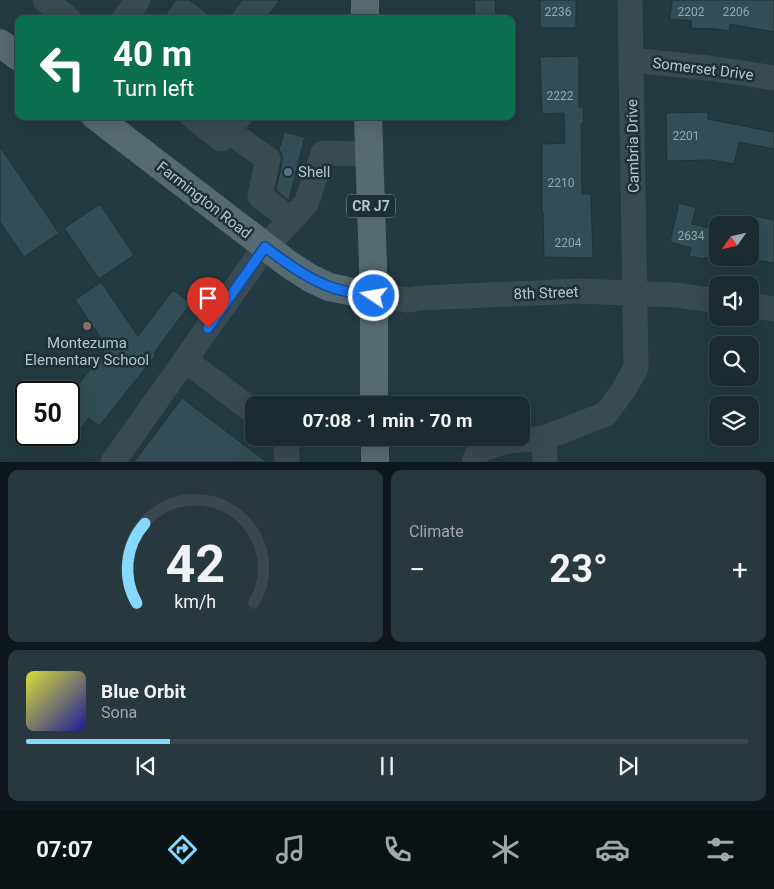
<!DOCTYPE html>
<meta charset="utf-8">
<style>
:root{--surface:#1a2c32;--page:#27383e;--text:#f1f3f6;--muted:#9fa7ac;--line:#38484d;--accent:#87d8ff}
body{margin:0;font-family:Roboto,sans-serif;background:var(--page);color:var(--text);height:100vh;display:flex;flex-direction:column;font-size:19px;white-space:nowrap}
*{box-sizing:border-box;margin:0}
p{font-size:16px;color:var(--muted)}
.icon{flex:none;width:28px;height:28px;fill:none;stroke:currentColor;stroke-width:2;stroke-linecap:round;stroke-linejoin:round}
.map{position:relative;height:462px;overflow:hidden}
.drawer{display:flex;flex-direction:column;gap:8px;padding:8px;background:#0e181c;flex:1}
.drawer>*{flex:none}
.banner{position:absolute;left:15px;top:15px;width:500px;height:105px;border-radius:10px;box-shadow:0 5px 20px #0002,0 0 0 1px var(--line);background:#0b6e4f;color:#fff;overflow:hidden}
.needle{width:32px;rotate:236deg}
.tools{position:absolute;left:709px;top:216px;display:grid;gap:10px}
.tools a{display:grid;place-items:center;width:50px;height:50px;border-radius:10px;background:var(--surface);box-shadow:0 5px 20px #0002,0 0 0 1px var(--line);font-size:25px}
.speed{position:absolute;left:15px;top:381px;display:flex;gap:10px;font-size:25px;font-weight:700;text-align:center}
.speed>*{display:grid;place-content:center;width:65px;height:65px;border-radius:50%;background:var(--surface);box-shadow:0 5px 20px #0002,0 0 0 1px var(--line);line-height:1}
.speed .limit{border:2px solid #111;border-radius:8px;background:#fff;color:#111}
.pin{position:absolute;display:grid;place-items:center;width:42px;height:42px;color:#fff;margin:-51px -21px;border-radius:50% 50% 50% 0;rotate:-45deg;box-shadow:0 0 5px #0007}
.pin .icon{rotate:45deg}
.me{position:absolute;width:55px;margin:-28px;rotate:282deg;stroke-linejoin:round;filter:drop-shadow(0 0 4px #0008)}
.turn{display:flex;align-items:center;gap:18px;height:105px;padding:0 15px;font-size:22px}
.turn .icon{width:65px;height:65px;stroke-width:2.5}
.turn b{display:block;font-size:35px;line-height:42px}
.big{font-size:38px;font-weight:700;line-height:1.1}
.drawer .tile{flex:1;display:flex;flex-direction:column;justify-content:center;gap:8px;min-width:0;padding:0 18px;border-radius:10px;background:var(--page)}
.drawer .dial{align-items:center;gap:0}
.dial svg{height:130px;overflow:visible;fill:none;stroke:var(--line);stroke-width:7;stroke-linecap:round;text-anchor:middle}
.dial text{fill:var(--text);stroke:none}
.song{display:flex;align-items:center;gap:15px}
.cover{width:60px;height:60px;border-radius:8px;background:linear-gradient(135deg,hsl(60 70% 55%),hsl(240 70% 35%))}
.played{height:5px;border-radius:2px;background:linear-gradient(90deg,var(--accent) 20%,var(--line) 20%)}
.keys{display:flex;justify-content:space-around;direction:ltr}
.heat{display:flex;justify-content:space-between;align-items:center;font-size:28px;direction:ltr}
.drawer .tiles{flex:1;display:grid;gap:8px;grid-template-columns:1fr 1fr}
.tile:last-child{grid-column:span 2}
.trip{position:absolute;left:245px;top:396px;width:285px;height:50px;border-radius:10px;background:var(--surface);box-shadow:0 5px 20px #0002,0 0 0 1px var(--line);font-weight:700;line-height:50px;text-align:center}
.tab-bar{display:flex;height:80px;justify-content:space-around;align-items:center;background:#0a1214;color:var(--muted)}
.tab-bar .icon{width:35px;height:35px}
.tab-bar .on{color:var(--accent)}
.tab-bar b{font-size:22px;color:var(--text)}
.map>svg:first-child{display:block}
.building{fill:#324d57;stroke:#1e323a}
.lines{fill:none;stroke-linecap:round;stroke-linejoin:round}
.minor{stroke:#384a52;stroke-width:25}
.major{stroke:#566a72;stroke-width:28}
.route-casing{stroke:#114b97;stroke-width:12}
.route{stroke:#1a73e8;stroke-width:9}
.service-dot{fill:#5c6f8a;stroke:#1c3038;stroke-width:2}
.education-dot{fill:#8d6e63;stroke:#1c3038;stroke-width:2}
.labels{text-anchor:middle;dominant-baseline:central;stroke-width:5;stroke-linejoin:round;paint-order:stroke}
.number-label{font-size:12px;fill:#93a6ae}
.shield{fill:#1c3038;stroke:#8798a0;stroke-width:1}
.shield-label{font-size:14px;font-weight:bold;fill:#b5c5cd}
.street-label{font-size:15px;fill:#b5c5cd;stroke:#1c3038}
.poi-label{font-size:15px;fill:#b5c5cd;stroke:#1c3038;text-anchor:start}
</style>
<div class="map">
<svg width="774" height="462" viewBox="0 0 774 462">
<rect width="100%" height="100%" fill="#233a43"/>
<!-- building -->
<path class="building" d="M176 0H190L214 19H162Z
M242 0H280L266 19H228Z
M474 0H495L496 15 475 16Z
M540 0H576V28H540Z
M672 0H774V32L730 24 729 31 709 28 708 29 691 28 692 21 670 19Z
M579 56V107H583L584 123 581 124 582 194H591L593 258 544 257 543 212H542V144L565 143 564 113 542 114 540 57Z
M708 112V119L774 132V149L739 142 734 164 712 160 667 161 666 113Z
M284 132 305 137 289 201 276 190 282 162V154L279 150Z
M0 147 59 233 24 257 0 222Z
M679 203 696 208 692 224 718 230V260L705 257 704 259 689 256 691 248 670 242Z
M100 204 134 255 99 279 64 228Z
M750 215 774 220V263L750 259Z
M101 282 138 336 173 290 191 303 154 353 156 355 99 426 89 418 69 443V397L107 347 75 300Z
M182 398 267 462H134Z"/>
<g class="lines">
<!-- minor -->
<path class="minor" d="M45 0 69 19
M124 19 138 0
M631 60 709 68 774 78
M192 116 221 139 240 116
M228 131 268 159 260 196 291 220
M374 296 408 300 421 298 579 291 676 295 718 301
M750 305 774 309
M185 360 254 412
M286 438 287 462
M113 462 265 247 306 204 323 153 369 154
M474 462 479 450 508 441 544 438
M545 462 544 438 606 414 624 389 636 368 630 0"/>
<!-- major -->
<path class="major" d="M365 0V19
M0 43 19 57
M95 116 287 263 310 278 329 287 374 296
M368 116 374 296V405
M375 438V462"/>
</g>
<g class="lines">
<!-- route casing -->
<g class="route-casing">
<path id="route" d="M208 328 265 247C285 262 305 277 328 286 342 292 359 293 374 296"/>
</g>
<!-- route -->
<use href="#route" class="route"/>
</g>
<!-- markers -->
<circle class="service-dot" cx="288" cy="172" r="5"/>
<circle class="education-dot" cx="87" cy="326" r="5"/>
<g class="labels">
<!-- number labels -->
<g class="number-label">
<text x="558" y="12">2236</text>
<text x="691" y="12">2202</text>
<text x="736" y="12">2206</text>
<text x="560" y="96">2222</text>
<text x="686" y="136">2201</text>
<text x="561" y="183">2210</text>
<text x="691" y="236">2634</text>
<text x="568" y="243">2204</text>
</g>
<!-- shield labels -->
<rect class="shield" x="347" y="194.5" width="48" height="23" rx="4"/>
<g class="shield-label">
<text x="371" y="206">CR J7</text>
</g>
<!-- street labels -->
<g class="street-label">
<text transform="translate(703 69) rotate(7)">Somerset Drive</text>
<text transform="translate(633 146) rotate(-91)">Cambria Drive</text>
<text transform="translate(204 200) rotate(38)">Farmington Road</text>
<text transform="translate(546 293) rotate(-2)">8th Street</text>
</g>
<!-- poi labels -->
<g class="poi-label">
<text x="298" y="172">Shell</text>
<text x="87" y="343" text-anchor="middle">Montezuma<tspan x="87" dy="17">Elementary School</tspan></text>
</g>
</g>
</svg>
<div class="tools">
<a><svg class="needle" viewBox="-14 -14 28 28"><path d="M0-13l5 13h-10z" fill="#e53935"/><path d="M0 13l5-13h-10z" fill="#9fa7ac"/></svg></a>
<a><svg class="icon" aria-label="sound" viewBox="0 0 24 24"><path d="M4 9h4l5-4v14l-5-4H4zM17 9q2 3 0 6"/></svg></a>
<a><svg class="icon" aria-label="search" viewBox="0 0 24 24"><circle cx="10" cy="10" r="6"/><path d="M15 15l6 6"/></svg></a>
<a><svg class="icon" aria-label="layers" viewBox="0 0 24 24"><path d="M12 4l9 5-9 5-9-5zM3 14l9 5 9-5"/></svg></a>
</div>
<div class="speed"><div class="limit">50</div></div>
<div class="pin" style="left:208px;top:328px;background:#d93025"><svg class="icon" aria-label="arrive" viewBox="0 0 24 24"><path d="M6 21V4h12l-3 4 3 4H6"/></svg></div>
<svg class="me" style="left:374px;top:296px" viewBox="-20 -20 40 40"><circle r="17" fill="#1a73e8" stroke="#fff" stroke-width="3"/><path d="M0-11L8 9 0 5-8 9z" fill="#fff"/></svg>
<div class="trip">07:08 · 1 min · 70 m</div>
<div class="banner">
<div class="turn"><svg class="icon" aria-label="left" viewBox="0 0 24 24"><path d="M17 20v-9H6M10 6l-5 5 5 5"/></svg><div><b>40 m</b>Turn left</div></div>
</div>
</div>
<section class="drawer">
<div class="tiles">
<div class="tile dial"><svg viewBox="0 0 100 80">
<path d="M14 69A42 42 0 1 1 86 69"/>
<path d="M14 69A42 42 0 0 1 19 20" stroke="#87d8ff"/>
<text x="50" y="56" font-size="32" font-weight="700">42</text>
<text x="50" y="72" font-size="11">km/h</text>
</svg></div>
<div class="tile"><p>Climate</p>
<div class="heat"><a>−</a><b class="big">23°</b><a>+</a></div>
</div>
<div class="tile">
<div class="song"><i class="cover"></i><div><b>Blue Orbit</b><p>Sona</p></div></div>
<div class="played"></div>
<div class="keys"><svg class="icon" aria-label="previous" viewBox="0 0 24 24"><path d="M18 5L8 12l10 7zM5 5v14"/></svg><svg class="icon" aria-label="pause" viewBox="0 0 24 24"><path d="M8 5v14M16 5v14"/></svg><svg class="icon" aria-label="next" viewBox="0 0 24 24"><path d="M6 5l10 7-10 7zM19 5v14"/></svg></div>
</div>
</div>
</section>
<nav class="tab-bar">
<b>07:07</b>
<svg class="icon on" aria-label="directions" viewBox="0 0 24 24"><path d="M12 3l9 9-9 9-9-9zM9 14v-3h6M13 9l2 2-2 2"/></svg>
<svg class="icon" aria-label="music" viewBox="0 0 24 24"><path d="M9 18V5l10-2v13"/><circle cx="6" cy="18" r="3"/><circle cx="16" cy="16" r="3"/></svg>
<svg class="icon" aria-label="phone" viewBox="0 0 24 24"><path d="M5 4h4l2 5-3 2q2 4 5 5l2-3 5 2v4C11 20 4 13 5 4z"/></svg>
<svg class="icon" aria-label="climate" viewBox="0 0 24 24"><path d="M12 3v18M4 7l16 10M4 17L20 7"/></svg>
<svg class="icon" aria-label="car" viewBox="0 0 24 24"><path d="M5 17H2v-5l4-1 3-4h7l3 4 3 1v5h-3M9 17h6M6 11h13"/><circle cx="7" cy="17" r="2"/><circle cx="17" cy="17" r="2"/></svg>
<svg class="icon" aria-label="filters" viewBox="0 0 24 24"><path d="M4 7h16M4 17h16"/><circle cx="9" cy="7" r="2"/><circle cx="15" cy="17" r="2"/></svg>
</nav>
